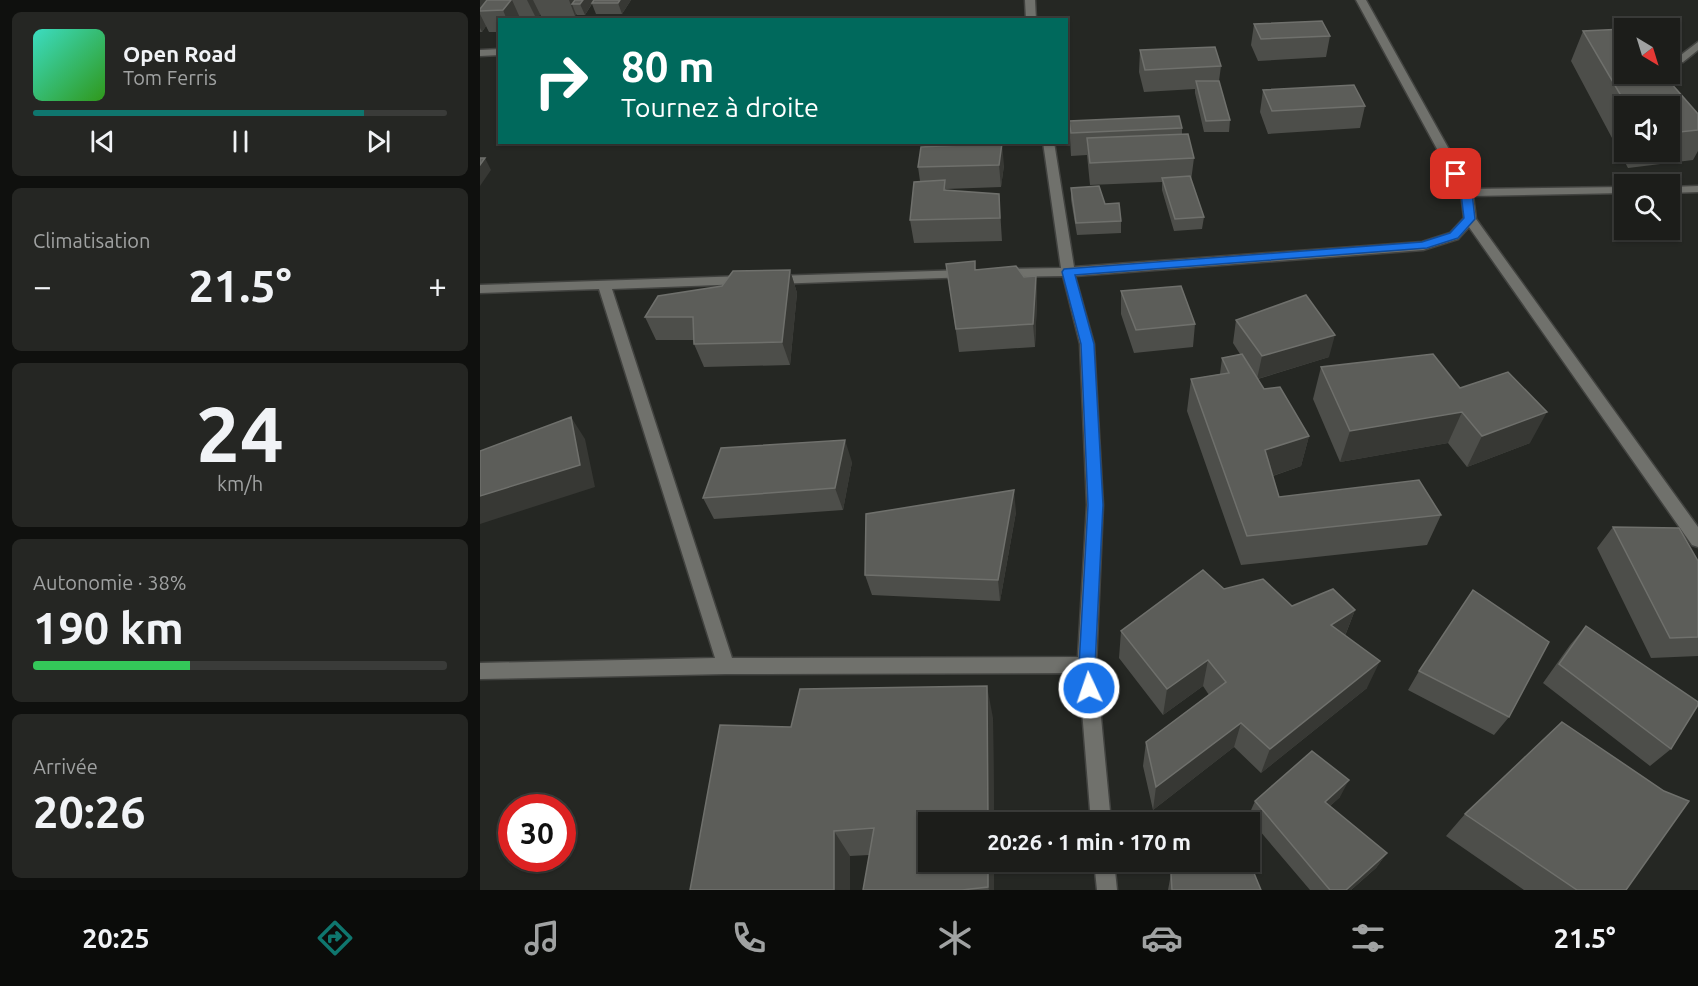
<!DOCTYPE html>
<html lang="fr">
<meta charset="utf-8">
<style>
:root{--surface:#1c1d1a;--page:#252623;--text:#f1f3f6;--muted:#a0a2a2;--line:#3a3b39;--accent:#0f766e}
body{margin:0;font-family:Ubuntu,sans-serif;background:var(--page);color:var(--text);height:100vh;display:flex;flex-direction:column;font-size:22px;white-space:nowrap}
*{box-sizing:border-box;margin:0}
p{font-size:20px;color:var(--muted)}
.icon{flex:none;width:33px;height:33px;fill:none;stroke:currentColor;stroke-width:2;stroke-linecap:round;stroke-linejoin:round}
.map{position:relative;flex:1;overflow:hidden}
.details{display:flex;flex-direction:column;gap:12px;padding:12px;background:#0f100e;width:480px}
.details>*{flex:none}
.banner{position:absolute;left:18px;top:18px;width:570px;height:126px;border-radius:0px;box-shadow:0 2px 4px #0004,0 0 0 2px var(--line);background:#00695c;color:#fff;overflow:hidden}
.needle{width:39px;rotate:142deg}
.tools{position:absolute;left:1134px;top:18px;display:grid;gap:12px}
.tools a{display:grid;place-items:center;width:66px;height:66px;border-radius:0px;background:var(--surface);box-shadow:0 2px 4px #0004,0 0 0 2px var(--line);font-size:30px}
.speed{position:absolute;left:18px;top:794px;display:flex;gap:12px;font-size:30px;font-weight:700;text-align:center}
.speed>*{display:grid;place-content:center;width:78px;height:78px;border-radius:50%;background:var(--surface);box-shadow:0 2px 4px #0004,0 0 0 2px var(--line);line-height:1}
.speed .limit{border:9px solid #d22;background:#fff;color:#111}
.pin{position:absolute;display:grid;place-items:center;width:51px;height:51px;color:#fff;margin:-26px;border-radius:12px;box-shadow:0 3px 9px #0006}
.me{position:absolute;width:66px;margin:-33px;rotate:357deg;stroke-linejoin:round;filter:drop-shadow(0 0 4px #0008)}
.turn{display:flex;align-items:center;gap:21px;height:126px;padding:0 24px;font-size:27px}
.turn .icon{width:78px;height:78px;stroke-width:2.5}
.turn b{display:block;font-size:42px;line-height:51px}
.big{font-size:45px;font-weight:700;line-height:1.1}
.details .widget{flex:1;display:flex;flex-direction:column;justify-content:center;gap:9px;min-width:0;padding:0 21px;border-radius:9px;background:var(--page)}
.details .dial{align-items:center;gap:0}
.dial b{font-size:78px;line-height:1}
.song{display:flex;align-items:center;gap:18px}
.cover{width:72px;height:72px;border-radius:9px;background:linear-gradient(135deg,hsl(170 70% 55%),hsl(110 70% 35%))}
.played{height:6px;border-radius:3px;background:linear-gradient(90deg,var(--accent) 80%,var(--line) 80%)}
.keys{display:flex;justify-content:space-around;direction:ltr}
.heat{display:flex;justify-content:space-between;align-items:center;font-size:33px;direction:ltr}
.charge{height:9px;border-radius:4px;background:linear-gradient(90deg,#34c759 38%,var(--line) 0)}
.trip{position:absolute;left:438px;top:812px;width:342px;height:60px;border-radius:0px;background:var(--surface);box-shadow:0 2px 4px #0004,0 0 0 2px var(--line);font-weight:700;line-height:60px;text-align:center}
.menu{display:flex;height:96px;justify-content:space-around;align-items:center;background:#0b0c0a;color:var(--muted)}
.menu .icon{width:42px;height:42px}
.menu .active{color:var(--accent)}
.menu b{font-size:27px;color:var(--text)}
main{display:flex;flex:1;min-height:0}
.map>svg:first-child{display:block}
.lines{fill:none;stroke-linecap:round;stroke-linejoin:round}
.street-casing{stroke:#424340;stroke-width:3}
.street{fill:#70716c;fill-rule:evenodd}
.wall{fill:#4d4e4a;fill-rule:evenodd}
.shaded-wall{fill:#373834}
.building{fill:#5c5d59;stroke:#6f706c;stroke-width:1.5}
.route{fill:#1a73e8;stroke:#114b97;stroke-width:1.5}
</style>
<main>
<section class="details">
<div class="widget">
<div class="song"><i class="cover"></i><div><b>Open Road</b><p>Tom Ferris</p></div></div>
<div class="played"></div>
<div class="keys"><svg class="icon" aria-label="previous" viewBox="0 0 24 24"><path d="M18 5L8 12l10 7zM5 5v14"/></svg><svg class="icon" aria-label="pause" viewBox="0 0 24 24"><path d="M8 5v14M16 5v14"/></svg><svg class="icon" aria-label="next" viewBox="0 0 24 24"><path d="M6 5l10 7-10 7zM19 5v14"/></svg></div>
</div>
<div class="widget"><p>Climatisation</p>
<div class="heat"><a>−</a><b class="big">21.5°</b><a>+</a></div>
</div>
<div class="widget dial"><b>24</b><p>km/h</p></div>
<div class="widget"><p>Autonomie · 38%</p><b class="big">190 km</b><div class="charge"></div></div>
<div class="widget"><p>Arrivée</p><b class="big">20:26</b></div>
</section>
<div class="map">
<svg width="1218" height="890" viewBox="0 0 1218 890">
<rect width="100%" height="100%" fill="#252723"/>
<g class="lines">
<!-- street casing -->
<g class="street-casing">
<path id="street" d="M545 0H555L556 20H546Z
M876 0H886L991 189 1144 187V193L993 196 996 219 1218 527V547L1212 545 989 227 978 239 943 250 595 276 614 344 623 505 616 665 631 822H611L599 673 246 674 0 679V663L235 658 119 289 0 293V285L264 276 270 280 264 284 132 289 252 658 598 657 607 505 600 344 583 276 522 277 516 273 522 269 581 268 563 142H574L594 267 942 242 970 233 984 218 981 193Z
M1218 42V50L1203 62H1197V58Z
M20 49V55L0 56V50Z
M1218 186V192L1190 193V187Z
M486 270 492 274 490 277 294 284 288 280 294 276Z
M614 861H634L637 890H617Z"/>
</g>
<!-- street -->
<use href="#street" class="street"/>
</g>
<!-- wall -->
<path class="wall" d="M0 0H151L142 14H116L112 4 105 15H97L96 14 95 16 62 18 60 14 57 20H20V32H9L6 26 2 32H0Z
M774 24 850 36 846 57 778 61 771 45Z
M1103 31 1218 114V151L1213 160 1148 168 1091 61ZM1144 106H1190V152H1144Z
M660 50 741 66 739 81 750 120 749 132H724L715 93V89L664 92 659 72Z
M783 90 885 106 880 128 788 134 780 112Z
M589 121 702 128V134L714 158 711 181 724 217 722 229 694 231 682 190V182L610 185 607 155 591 156Z
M441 147 524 165 521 187 466 189 467 191 519 194 522 241 434 243 430 220 440 181 438 167Z
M591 188 625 204 641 221V233L597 235 591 200Z
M466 264 544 277 556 276 557 299 555 347 479 352Z
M310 270 317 293 310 365 224 367 214 344V340H176L165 317 242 286Z
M641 291 715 324 713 347 654 353 641 314Z
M756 320 849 357 778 379 784 389 829 436 821 466 793 476 799 497 961 515 947 545 761 565 707 411 711 379 740 374 742 358 760 354 753 343Z
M841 367 980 388 1050 443 987 467 968 443 860 462 833 399Z
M372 462 363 510 234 519 223 498Z
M536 512 520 601 392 595 385 575Z
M1133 527 1218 561V656L1171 658 1117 548Z
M744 589 812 606 875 610 865 636 887 688 781 773 754 747 673 810 663 766 666 742 729 695 723 686 683 715 639 658 641 631Z
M1106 626 1191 749 1170 766 1063 683 1090 645Z
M939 671 1029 717 1014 735 928 690Z
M513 718 514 890H383L389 855 370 856V890L311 727Z
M860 797 850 806 907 853 896 868 871 890H830L768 817 775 801Z
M985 814 1146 890H1044L966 836Z
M691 874 781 890H688Z"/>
<!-- shaded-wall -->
<path class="shaded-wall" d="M0 0H27L0 11Z
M31 0H32L41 20H27L23 10Z
M47 0H53L60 14 57 20Z
M89 0H114L105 15 100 4H92L96 14 95 16Z
M140 0H151L142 14 138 3Z
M0 14 6 26 2 32 0 28Z
M522 143 524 165 521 187 519 165Z
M5 158 11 170 0 186V165Z
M310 270 317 293 310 365 302 342Z
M556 276 557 299 555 347 553 324Z
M855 335 849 357 777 379 782 356Z
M982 412 968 443 860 462 870 431Z
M1067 412 1050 443 987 467 1002 436Z
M91 417 105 439 115 487 0 524V496Z
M829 436 821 466 778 481 785 450Z
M365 440 372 462 363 510 355 488Z
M534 490 536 512 520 601 518 580Z
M875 610 864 638 851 625Z
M728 660 723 686 683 715 687 689Z
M900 661 887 688 781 773 790 749Z
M507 686 513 718 514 822H508Z
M761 723 754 747 673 810 676 787Z
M869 780 860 797 837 818 845 802Z
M354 831 370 856V890H354Z
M907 853 896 868 871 890H866Z
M508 861H514V890H509L508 887Z"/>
<!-- building -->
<path class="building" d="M7 0H31L23 10 0 11V9Z
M95 0H103L100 4H92Z
M114 0H140L138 3H112Z
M842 21 850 36 781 39 774 24Z
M1144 29V74H1183L1218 114V130L1190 133V106H1147L1103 31Z
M735 47 741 66 665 70 660 50Z
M716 81H739L750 120 726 121Z
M874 85 885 106 792 111 783 90Z
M699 116 702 128 591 133 589 121Z
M708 134 714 158 610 163 607 138Z
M522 143 519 165 438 167 441 147Z
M0 158H5L0 165Z
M710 176 724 217 695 219 682 178Z
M465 180 464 190 519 194 520 218 430 220 434 182Z
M619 186 625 204 639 203 641 221 596 223 591 188Z
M495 261V270L536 266 544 277 556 276 553 324 476 329 466 264Z
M310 270 302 342 214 344 213 317H165L178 296 242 286 253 271Z
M701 286 715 324 656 330 641 291Z
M826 295 855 335 782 356 756 320Z
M762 354 784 389 800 387 829 436 785 450 799 497 939 480 961 515 767 536 711 379 749 373 742 358Z
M953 354 980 388 1028 372 1067 412 1002 436 982 412 870 431 841 367Z
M91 417 100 465 0 496V451Z
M365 440 355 488 223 498 241 448Z
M534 490 518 580 385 575 386 514Z
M1133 527 1199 528 1218 561V637L1190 638Z
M723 570 744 589 783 579 812 606 853 589 875 610 851 625 900 661 790 749 761 723 676 787 666 742 746 682 728 660 687 689 641 631Z
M993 590 1069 642 1029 717 939 671Z
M1106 626 1218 702V705L1191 749 1079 664Z
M507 686 508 822H448V861H508V887L482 890H383L394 828 354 831V890H210L240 725 311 727 320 689Z
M1082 722 1184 791 1209 801 1146 890H1097L985 814Z
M832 751 869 780 845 802 907 853 866 890H850L775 801Z
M716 861H769L781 890H692L691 874Z"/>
<!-- route -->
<path class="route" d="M976 171 980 172 992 193 995 219 978 238 947 248 595 275 614 344 623 505 615 666 617 688 615 693 609 696 603 693 599 666 608 505 601 344 582 272 584 269 942 242 970 233 984 218 981 193 971 174Z"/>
</svg>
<div class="tools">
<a><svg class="needle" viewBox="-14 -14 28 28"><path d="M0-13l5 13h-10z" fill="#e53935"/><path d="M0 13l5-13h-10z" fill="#a0a2a2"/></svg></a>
<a><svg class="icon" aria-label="sound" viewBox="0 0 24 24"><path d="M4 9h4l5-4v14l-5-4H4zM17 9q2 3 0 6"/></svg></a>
<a><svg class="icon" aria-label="search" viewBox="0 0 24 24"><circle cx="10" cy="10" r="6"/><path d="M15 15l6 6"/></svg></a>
</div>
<div class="speed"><div class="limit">30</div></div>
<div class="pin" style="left:976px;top:174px;background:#d93025"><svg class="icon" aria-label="arrive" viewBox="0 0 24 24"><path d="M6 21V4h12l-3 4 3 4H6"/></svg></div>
<svg class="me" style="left:609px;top:688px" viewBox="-20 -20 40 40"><circle r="17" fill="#1a73e8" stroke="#fff" stroke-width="3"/><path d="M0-11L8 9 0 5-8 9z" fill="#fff"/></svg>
<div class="trip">20:26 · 1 min · 170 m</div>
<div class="banner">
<div class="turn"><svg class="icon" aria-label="right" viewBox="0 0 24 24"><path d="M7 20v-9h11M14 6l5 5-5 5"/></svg><div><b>80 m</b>Tournez à droite</div></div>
</div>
</div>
</main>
<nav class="menu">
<b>20:25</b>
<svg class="icon active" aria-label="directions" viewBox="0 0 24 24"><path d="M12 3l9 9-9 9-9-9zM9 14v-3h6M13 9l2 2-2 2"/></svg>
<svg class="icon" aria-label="music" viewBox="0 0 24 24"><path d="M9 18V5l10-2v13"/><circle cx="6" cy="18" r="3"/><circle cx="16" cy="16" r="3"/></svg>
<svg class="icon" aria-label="phone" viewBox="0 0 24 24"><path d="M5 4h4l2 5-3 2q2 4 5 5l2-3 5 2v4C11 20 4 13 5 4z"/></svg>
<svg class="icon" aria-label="climate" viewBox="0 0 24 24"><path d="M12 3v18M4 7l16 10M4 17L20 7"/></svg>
<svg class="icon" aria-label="car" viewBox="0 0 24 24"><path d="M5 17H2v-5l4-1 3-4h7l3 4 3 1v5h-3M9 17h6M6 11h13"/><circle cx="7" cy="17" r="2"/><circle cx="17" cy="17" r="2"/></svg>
<svg class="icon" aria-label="filters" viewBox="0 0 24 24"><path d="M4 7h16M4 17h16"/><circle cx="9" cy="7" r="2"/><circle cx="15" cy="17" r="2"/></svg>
<b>21.5°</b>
</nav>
